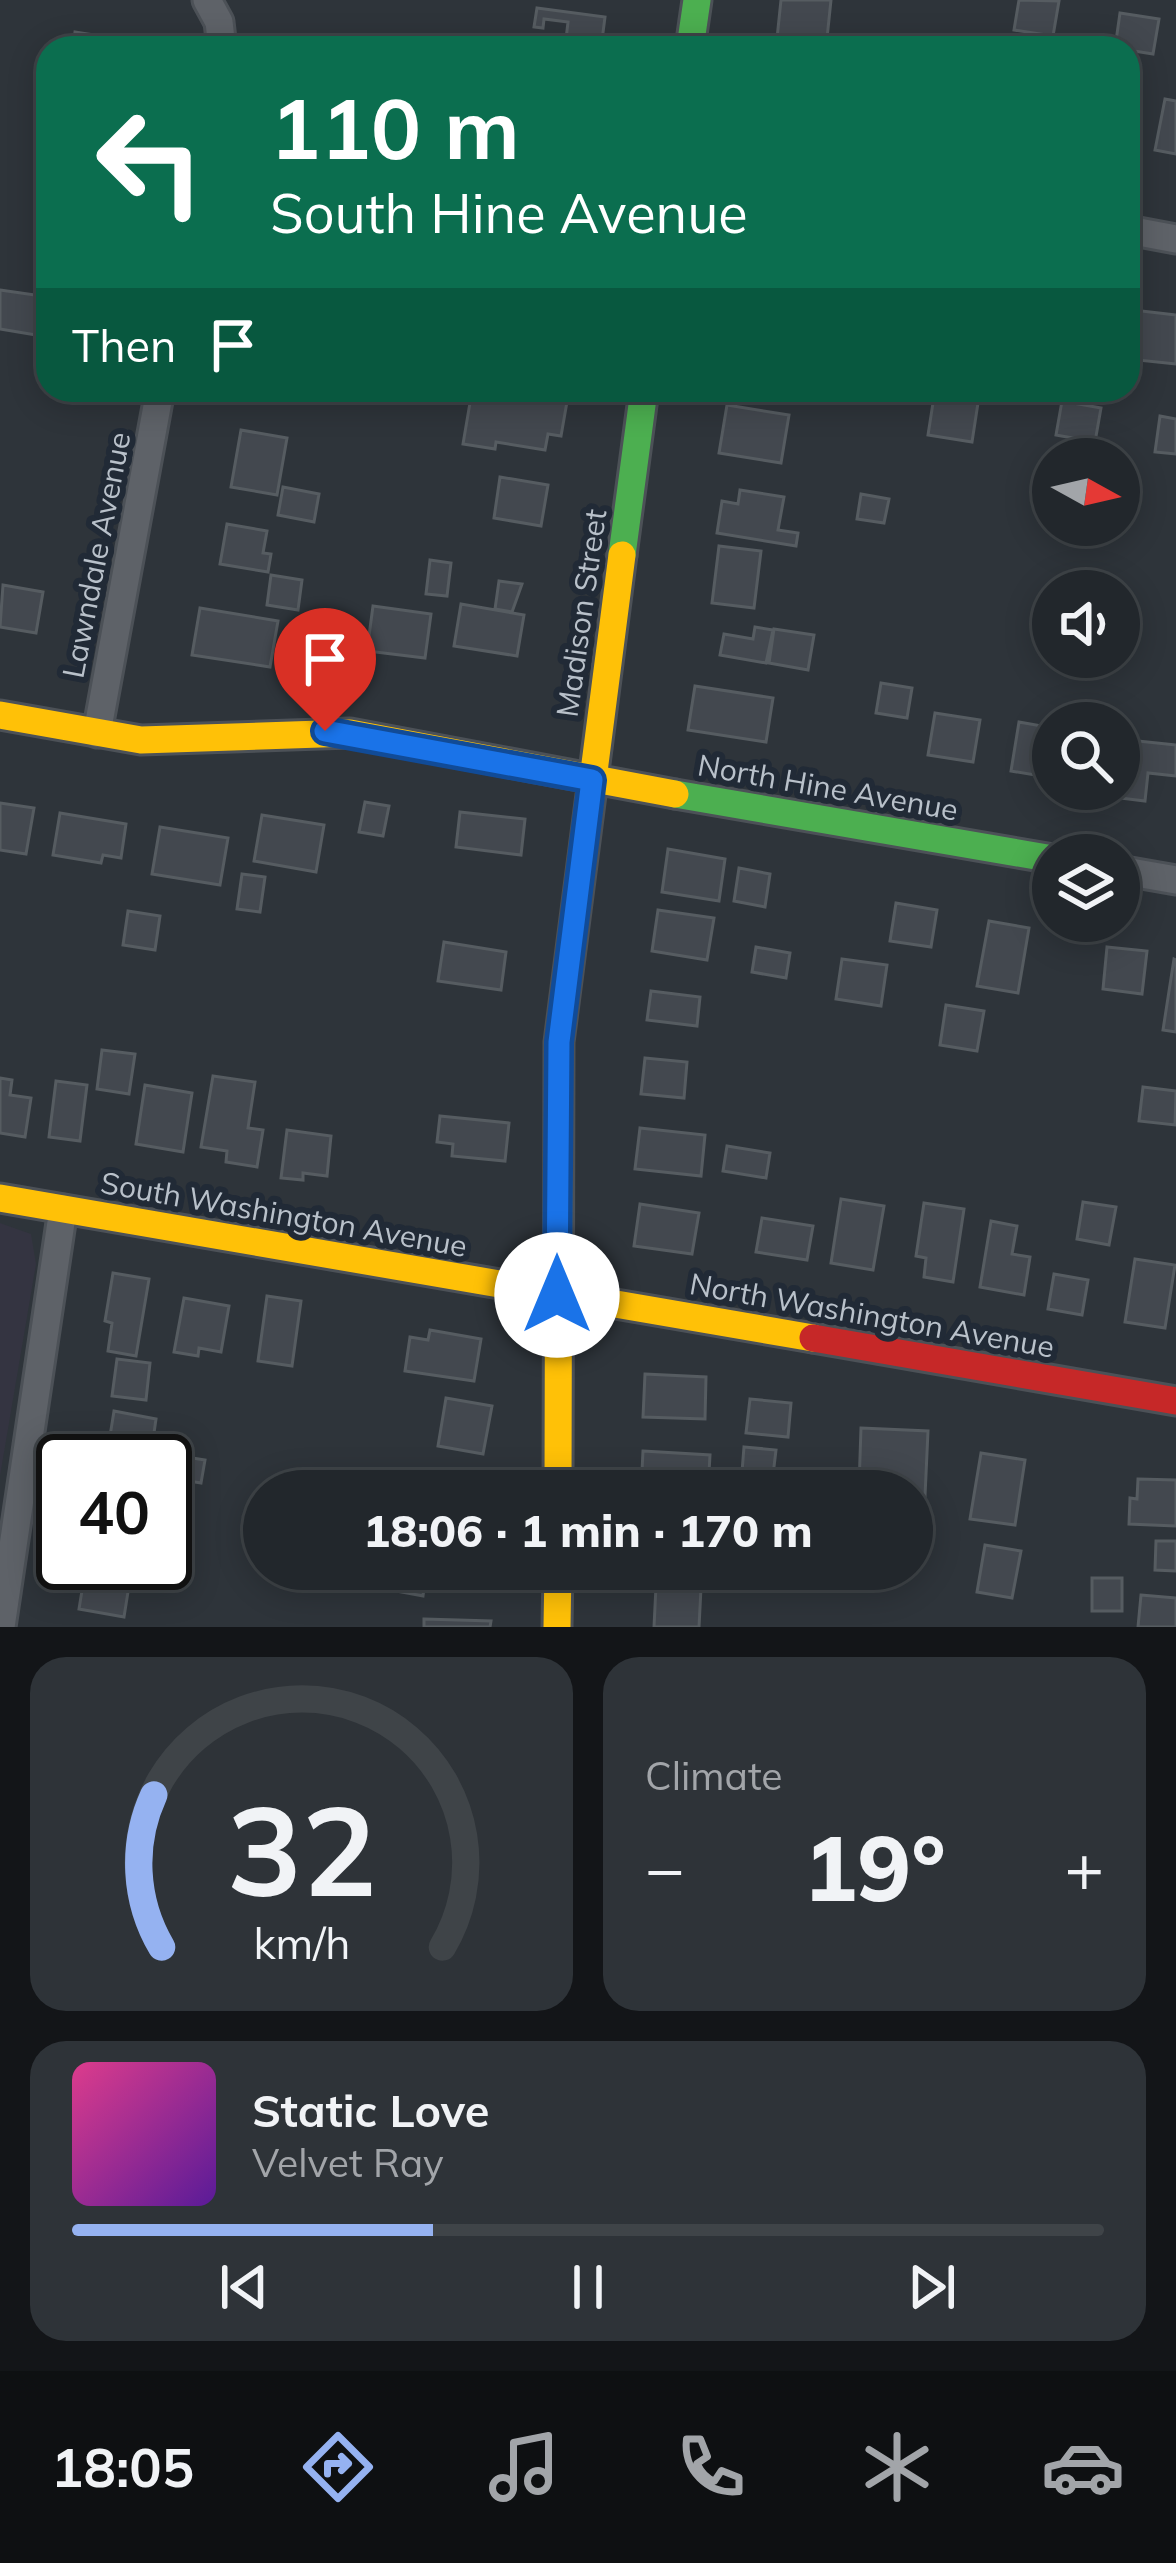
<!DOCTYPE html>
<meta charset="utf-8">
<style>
:root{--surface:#22272c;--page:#2e3338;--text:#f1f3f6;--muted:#a2a5a9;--line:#3f4448;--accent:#95b2f1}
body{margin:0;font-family:Mulish,sans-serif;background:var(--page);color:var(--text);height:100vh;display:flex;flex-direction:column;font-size:45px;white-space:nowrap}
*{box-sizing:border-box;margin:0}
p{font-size:39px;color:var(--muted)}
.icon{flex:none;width:66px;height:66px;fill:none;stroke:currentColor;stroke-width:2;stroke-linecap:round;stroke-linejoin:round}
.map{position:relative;height:1627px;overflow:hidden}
.details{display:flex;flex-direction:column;gap:30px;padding:30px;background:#131518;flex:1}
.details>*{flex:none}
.banner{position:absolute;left:36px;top:36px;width:1104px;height:366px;border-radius:36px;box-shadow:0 6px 30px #0003,0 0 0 3px var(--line);background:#0b6e4f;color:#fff;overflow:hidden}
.needle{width:78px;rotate:98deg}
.buttons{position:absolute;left:1032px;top:438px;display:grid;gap:24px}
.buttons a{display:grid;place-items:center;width:108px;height:108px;border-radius:50%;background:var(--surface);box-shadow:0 6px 30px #0003,0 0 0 3px var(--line);font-size:60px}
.speed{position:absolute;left:36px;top:1434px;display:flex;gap:24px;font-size:60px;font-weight:700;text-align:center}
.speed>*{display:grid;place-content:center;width:156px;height:156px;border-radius:50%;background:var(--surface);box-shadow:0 6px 30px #0003,0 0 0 3px var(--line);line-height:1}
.speed .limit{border:6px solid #111;border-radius:18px;background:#fff;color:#111}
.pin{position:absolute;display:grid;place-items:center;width:102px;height:102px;color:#fff;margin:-123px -51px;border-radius:50% 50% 50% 0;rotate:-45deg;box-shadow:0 0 12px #0007}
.pin .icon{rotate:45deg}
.me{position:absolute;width:132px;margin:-66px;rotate:0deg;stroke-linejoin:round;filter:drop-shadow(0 0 9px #0008)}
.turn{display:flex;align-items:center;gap:42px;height:252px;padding:0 36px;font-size:54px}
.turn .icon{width:156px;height:156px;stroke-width:2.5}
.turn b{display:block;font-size:84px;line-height:102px}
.then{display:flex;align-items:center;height:114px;padding:0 36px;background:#0003;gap:24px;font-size:45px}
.big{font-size:90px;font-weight:800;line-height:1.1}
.details .widget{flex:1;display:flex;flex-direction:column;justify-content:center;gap:18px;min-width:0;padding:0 42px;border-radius:36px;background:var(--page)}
.details .dial{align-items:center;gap:0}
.dial svg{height:312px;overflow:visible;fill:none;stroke:var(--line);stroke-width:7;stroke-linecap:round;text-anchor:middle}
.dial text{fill:var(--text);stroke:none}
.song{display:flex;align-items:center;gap:36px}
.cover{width:144px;height:144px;border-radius:18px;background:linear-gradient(135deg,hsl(330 70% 55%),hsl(270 70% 35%))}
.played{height:12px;border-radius:6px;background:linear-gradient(90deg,var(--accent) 35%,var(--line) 35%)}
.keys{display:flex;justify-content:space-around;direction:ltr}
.heat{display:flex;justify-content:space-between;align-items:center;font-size:66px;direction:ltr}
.details .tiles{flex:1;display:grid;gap:30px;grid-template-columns:1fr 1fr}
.widget:last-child{grid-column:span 2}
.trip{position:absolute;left:243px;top:1470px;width:690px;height:120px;border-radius:60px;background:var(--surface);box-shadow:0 6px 30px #0003,0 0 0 3px var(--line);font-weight:800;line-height:120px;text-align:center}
.menu{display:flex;height:192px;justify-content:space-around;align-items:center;background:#0e1012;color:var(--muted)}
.menu .icon{width:84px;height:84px}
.menu .current{color:var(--accent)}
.menu b{font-size:54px;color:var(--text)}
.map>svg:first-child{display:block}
.medical{fill:#343441}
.building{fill:#43484f;stroke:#565c61;stroke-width:3}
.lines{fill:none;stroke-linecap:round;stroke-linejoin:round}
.street-casing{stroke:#4c5157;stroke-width:33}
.fast-casing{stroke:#4c5157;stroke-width:33}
.slow-casing{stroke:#4c5157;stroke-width:33}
.jam-casing{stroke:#4c5157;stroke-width:33}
.street{stroke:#5e6268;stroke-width:27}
.fast{stroke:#4caf50;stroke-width:27}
.slow{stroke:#ffc107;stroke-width:27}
.jam{stroke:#c62828;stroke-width:27}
.route-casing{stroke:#114b97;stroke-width:30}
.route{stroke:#1a73e8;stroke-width:21}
.labels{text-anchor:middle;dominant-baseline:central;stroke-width:12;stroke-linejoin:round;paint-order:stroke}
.street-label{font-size:30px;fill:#b9c1ca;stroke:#212a36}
</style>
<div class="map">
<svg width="1176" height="1627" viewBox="0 0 1176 1627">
<rect width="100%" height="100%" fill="#2e343a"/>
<!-- medical -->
<path class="medical" d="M0 1223 31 1234 36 1264 0 1476Z"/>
<!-- building -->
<path class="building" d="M781 0H831L826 48H776Z
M1019 0 1059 1 1053 36 1014 30Z
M537 8 605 17 601 48H565L568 22 544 19 543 28 534 27Z
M1120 13 1159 19 1153 54 1115 48Z
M75 32 151 44 150 48H73Z
M1165 99 1176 101V154L1155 150Z
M48 207V278L37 277Z
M0 290 42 296 36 335 0 329Z
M1133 310 1176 315V364L1128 359Z
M48 333V384L39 382Z
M505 390 568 396 561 436 548 434 545 450 496 442 495 449 463 444 472 391 504 397Z
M935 390H980L972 442 928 435Z
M1062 401 1101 408 1095 442 1056 435Z
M727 405 789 415 781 463 719 453Z
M1160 416 1176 419V454L1155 452Z
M241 430 287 438 277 495 231 487Z
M500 477 548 485 541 526 494 518Z
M283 487 319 494 314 522 278 515Z
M740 490 784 497 778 530 798 533 796 546 717 533 722 501 738 504Z
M861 494 889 499 884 523 857 519Z
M227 524 267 531 263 553 271 554 268 572 220 564Z
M719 546 761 551 754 608 712 603Z
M430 560 451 563 447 596 426 594Z
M271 575 302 580 298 610 267 605Z
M499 581 522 584 512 612 495 609Z
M3 585 43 592 36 633 0 627Z
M461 604 524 615 517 656 454 646Z
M373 606 431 614 425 658 367 651Z
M200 608 278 621 270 667 192 655Z
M755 627 773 630 766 663 720 655 724 634 753 639Z
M774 629 814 635 808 670 769 663Z
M881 683 912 688 907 718 876 713Z
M695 686 773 698 766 742 688 730Z
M935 713 980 720 973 762 928 755Z
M1019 722 1053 728V778L1011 771Z
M1119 739 1176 745V776L1148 773 1145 801 1112 797 1113 789H1119Z
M365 802 389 806 383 836 359 832Z
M0 803 34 808 26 854 0 850Z
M460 812 525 819 521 855 456 847Z
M60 813 126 824 121 858 103 855 101 863 53 855Z
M262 815 324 825 316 872 254 861Z
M160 827 228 838 220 885 152 874Z
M668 849 725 859 719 901 662 892Z
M739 868 770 874 765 907 734 901Z
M242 874 265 877 260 912 237 909Z
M896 903 937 910 931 947 890 941Z
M658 910 714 918 707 960 652 951Z
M128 911 160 916 155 950 123 945Z
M989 921 1029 928 1018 993 977 986Z
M444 942 506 952 501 990 438 981Z
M756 947 790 953 786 978 752 972Z
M1107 947 1147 951 1142 994 1103 989Z
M842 959 887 965 881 1006 836 999Z
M1174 959 1176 960V1032L1163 1030Z
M651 991 700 997 697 1026 647 1020Z
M946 1005 984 1011 977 1051 940 1045Z
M102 1050 135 1054 129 1094 97 1089Z
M645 1058 687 1062 684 1098 641 1094Z
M213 1076 255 1082 248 1128 263 1130 257 1167 226 1162 227 1151 201 1147Z
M0 1078 12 1080 10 1095 31 1098 25 1137 0 1133Z
M56 1081 87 1085 80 1141 49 1137Z
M145 1085 192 1093 183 1152 136 1144Z
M1143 1087 1176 1091 1175 1125 1139 1121Z
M440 1116 509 1123 505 1161 452 1156 453 1144 437 1142Z
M640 1128 705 1135 701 1176 635 1169Z
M287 1130 331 1136 327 1176 303 1173V1180L281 1178Z
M727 1146 770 1153 766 1178 723 1171Z
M841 1199 884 1206 873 1270 831 1263Z
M1083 1202 1116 1207 1109 1245 1077 1239Z
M924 1203 964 1209 953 1282 924 1277 926 1258 916 1256Z
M640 1204 699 1213 692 1254 634 1246Z
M762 1218 813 1226 807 1260 756 1252Z
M991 1221 1017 1226 1012 1254 1030 1257 1024 1295 980 1287Z
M1135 1259 1175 1265 1165 1328 1125 1322Z
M113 1273 149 1279 136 1356 108 1351 112 1323 105 1321Z
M1054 1274 1088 1280 1082 1315 1048 1309Z
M267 1296 301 1301 292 1366 258 1361Z
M184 1298 229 1306 221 1352 199 1348 198 1356 174 1352Z
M430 1330 481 1339 474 1381 405 1371 410 1337 428 1340Z
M117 1359 150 1363 146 1400 112 1396Z
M645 1374 706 1377 705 1419 643 1417Z
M446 1398 492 1406 483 1454 438 1446Z
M750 1399 791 1403 788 1437 746 1433Z
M114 1411 156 1419 150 1461 107 1455Z
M861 1428 928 1431 925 1496 899 1489 859 1487Z
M744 1447 776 1450 773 1475 742 1472Z
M643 1451 710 1455 708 1491H641Z
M981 1453 1025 1460 1015 1525 970 1519Z
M167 1454 205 1460 201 1483 165 1477Z
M425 1469 486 1479 484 1491H422Z
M1138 1479 1176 1480V1526L1129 1524 1130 1498 1137 1499Z
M165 1538 185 1541 180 1563 165 1561Z
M1156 1541H1176V1571L1155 1570Z
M985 1545 1021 1551 1012 1598 977 1592Z
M86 1566 131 1573 124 1617 79 1609Z
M394 1569 426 1574 423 1596 391 1590Z
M442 1569H491L490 1581 441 1576Z
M730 1569H757L754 1585 727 1579Z
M1092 1578H1122V1611H1092Z
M656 1586 701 1588 699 1627H654Z
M1141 1595 1176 1598V1627H1138Z
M424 1619 491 1621 490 1627H424Z"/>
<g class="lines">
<!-- street casing -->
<g class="street-casing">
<path id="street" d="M207 0 219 22 222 48
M1128 230 1176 239
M97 733 160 390
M1119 870 1176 880
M1 1627 63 1209"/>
</g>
<!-- fast casing -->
<g class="fast-casing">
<path id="fast" d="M690 48 697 0
M622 555 644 390
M675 794 1053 859"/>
</g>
<!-- slow casing -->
<g class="slow-casing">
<path id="slow" d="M0 715 141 740 350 733 675 794
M0 1198 813 1338
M558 1491 559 1042 622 555
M557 1627 558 1569"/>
</g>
<!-- jam casing -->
<g class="jam-casing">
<path id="jam" d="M813 1338 1176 1401"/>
</g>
<!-- street -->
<use href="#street" class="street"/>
<!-- fast -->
<use href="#fast" class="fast"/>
<!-- slow -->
<use href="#slow" class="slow"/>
<!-- jam -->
<use href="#jam" class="jam"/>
</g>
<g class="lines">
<!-- route casing -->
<g class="route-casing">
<path id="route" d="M325 731 592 780 559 1042 557 1295"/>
</g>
<!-- route -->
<use href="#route" class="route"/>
</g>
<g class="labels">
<!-- street labels -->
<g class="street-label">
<text transform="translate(96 555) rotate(-79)">Lawndale Avenue</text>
<text transform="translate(581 613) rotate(-82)">Madison Street</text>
<text transform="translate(828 787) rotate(10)">North Hine Avenue</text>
<text transform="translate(284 1214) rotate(10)">South Washington Avenue</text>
<text transform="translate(872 1315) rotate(10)">North Washington Avenue</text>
</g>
</g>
</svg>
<div class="buttons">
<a><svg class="needle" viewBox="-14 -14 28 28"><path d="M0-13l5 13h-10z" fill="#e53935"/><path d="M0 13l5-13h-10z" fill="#a2a5a9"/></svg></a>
<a><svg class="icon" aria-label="sound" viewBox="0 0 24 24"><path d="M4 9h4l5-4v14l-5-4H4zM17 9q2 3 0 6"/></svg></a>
<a><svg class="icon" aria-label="search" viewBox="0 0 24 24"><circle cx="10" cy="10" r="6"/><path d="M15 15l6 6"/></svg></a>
<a><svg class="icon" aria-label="layers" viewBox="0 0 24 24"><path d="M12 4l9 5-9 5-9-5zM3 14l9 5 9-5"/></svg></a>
</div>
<div class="speed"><div class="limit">40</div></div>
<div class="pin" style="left:325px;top:731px;background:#d93025"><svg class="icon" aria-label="arrive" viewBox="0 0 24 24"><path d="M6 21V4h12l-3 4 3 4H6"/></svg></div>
<svg class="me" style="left:557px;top:1295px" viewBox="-20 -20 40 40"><circle r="19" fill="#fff"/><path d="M0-13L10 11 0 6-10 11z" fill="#1a73e8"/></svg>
<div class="trip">18:06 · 1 min · 170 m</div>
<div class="banner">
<div class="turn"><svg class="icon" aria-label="left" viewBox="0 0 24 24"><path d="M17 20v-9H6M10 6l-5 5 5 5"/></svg><div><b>110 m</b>South Hine Avenue</div></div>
<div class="then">Then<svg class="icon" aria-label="arrive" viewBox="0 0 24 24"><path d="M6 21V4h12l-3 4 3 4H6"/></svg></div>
</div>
</div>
<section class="details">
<div class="tiles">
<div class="widget dial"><svg viewBox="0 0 100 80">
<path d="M14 69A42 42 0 1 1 86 69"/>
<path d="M14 69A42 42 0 0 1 12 30" stroke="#95b2f1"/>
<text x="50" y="56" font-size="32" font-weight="700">32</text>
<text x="50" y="72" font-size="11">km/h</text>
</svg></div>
<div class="widget"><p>Climate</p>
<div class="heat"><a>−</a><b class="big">19°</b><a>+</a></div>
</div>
<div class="widget">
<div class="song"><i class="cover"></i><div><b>Static Love</b><p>Velvet Ray</p></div></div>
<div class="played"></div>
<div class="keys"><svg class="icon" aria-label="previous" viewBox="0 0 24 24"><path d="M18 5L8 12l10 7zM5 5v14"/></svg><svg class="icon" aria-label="pause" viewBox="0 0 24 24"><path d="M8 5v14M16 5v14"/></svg><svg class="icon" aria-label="next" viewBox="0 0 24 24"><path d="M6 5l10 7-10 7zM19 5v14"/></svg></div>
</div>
</div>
</section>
<nav class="menu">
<b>18:05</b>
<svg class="icon current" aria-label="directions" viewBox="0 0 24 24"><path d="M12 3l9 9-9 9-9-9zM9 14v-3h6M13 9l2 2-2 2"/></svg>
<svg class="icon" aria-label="music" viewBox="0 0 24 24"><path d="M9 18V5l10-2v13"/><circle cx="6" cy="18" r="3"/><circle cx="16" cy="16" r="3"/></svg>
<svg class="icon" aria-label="phone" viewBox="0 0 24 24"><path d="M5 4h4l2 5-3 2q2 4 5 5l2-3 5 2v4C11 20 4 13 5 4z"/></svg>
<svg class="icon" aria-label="climate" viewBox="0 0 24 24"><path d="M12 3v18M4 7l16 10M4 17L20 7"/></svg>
<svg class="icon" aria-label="car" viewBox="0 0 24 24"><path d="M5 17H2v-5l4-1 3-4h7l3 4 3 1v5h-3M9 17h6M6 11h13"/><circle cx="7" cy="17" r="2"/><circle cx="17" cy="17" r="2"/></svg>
</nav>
